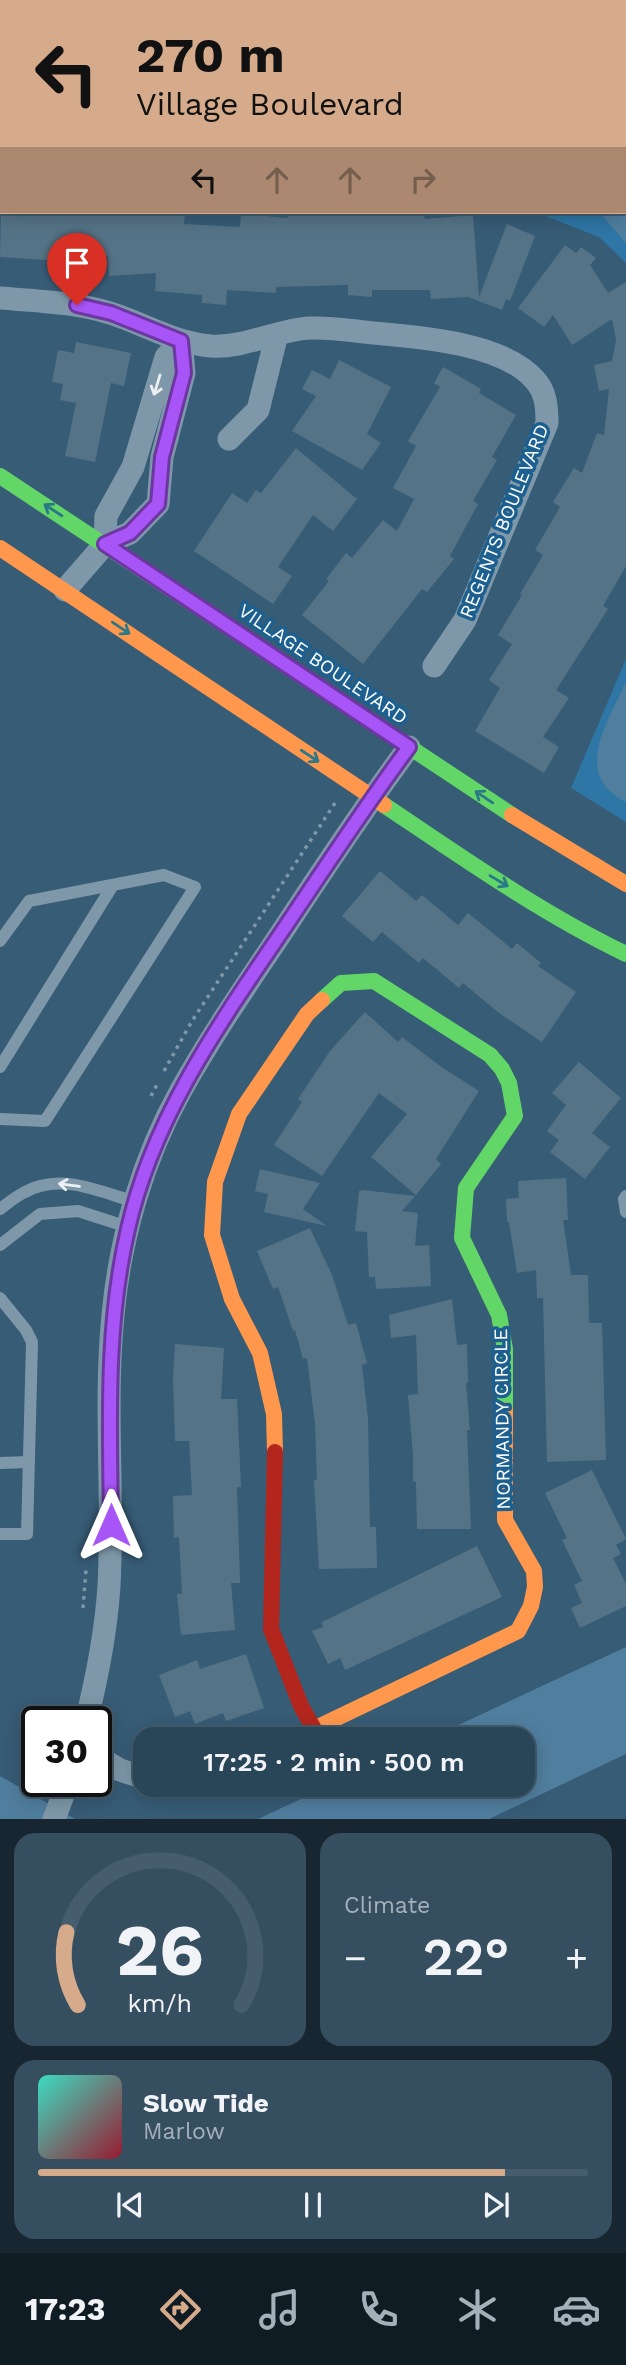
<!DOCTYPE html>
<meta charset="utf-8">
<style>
:root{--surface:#294558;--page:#354f61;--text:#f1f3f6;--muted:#a5b1ba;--line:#455d6e;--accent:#d6ab8b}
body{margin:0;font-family:"Work Sans",sans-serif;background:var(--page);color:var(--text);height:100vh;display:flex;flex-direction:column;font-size:26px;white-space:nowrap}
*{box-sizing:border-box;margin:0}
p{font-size:23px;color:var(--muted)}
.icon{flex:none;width:38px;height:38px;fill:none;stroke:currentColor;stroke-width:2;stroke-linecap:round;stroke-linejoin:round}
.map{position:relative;height:1819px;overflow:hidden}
.drawer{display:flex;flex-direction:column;gap:14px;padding:14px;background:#172630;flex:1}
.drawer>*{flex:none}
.hud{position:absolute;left:0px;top:0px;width:626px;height:214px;box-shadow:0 4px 18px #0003,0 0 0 2px var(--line);background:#d6ab8b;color:#111;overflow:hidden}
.speed{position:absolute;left:21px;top:1706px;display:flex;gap:14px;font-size:35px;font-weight:700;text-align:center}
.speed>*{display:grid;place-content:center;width:91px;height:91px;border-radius:50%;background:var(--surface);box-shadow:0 4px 18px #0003,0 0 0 2px var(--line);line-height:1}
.speed .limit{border:4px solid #111;border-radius:10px;background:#fff;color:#111}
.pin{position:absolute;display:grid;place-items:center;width:60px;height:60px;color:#fff;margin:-72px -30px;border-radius:50% 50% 50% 0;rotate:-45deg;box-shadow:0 0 7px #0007}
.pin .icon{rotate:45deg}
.me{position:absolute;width:77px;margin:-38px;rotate:0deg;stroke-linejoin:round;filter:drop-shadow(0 0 5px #0008)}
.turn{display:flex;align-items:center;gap:24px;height:147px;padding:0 21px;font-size:32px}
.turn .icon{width:91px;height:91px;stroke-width:2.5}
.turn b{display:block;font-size:49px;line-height:60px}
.lanes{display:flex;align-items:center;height:66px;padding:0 21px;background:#0003;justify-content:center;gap:35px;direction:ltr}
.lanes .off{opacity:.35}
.big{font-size:52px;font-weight:600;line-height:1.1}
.drawer .widget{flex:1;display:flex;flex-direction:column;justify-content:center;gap:10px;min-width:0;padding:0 24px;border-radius:21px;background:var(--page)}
.drawer .dial{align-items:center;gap:0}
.dial svg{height:182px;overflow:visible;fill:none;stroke:var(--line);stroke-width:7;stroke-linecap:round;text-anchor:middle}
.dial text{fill:var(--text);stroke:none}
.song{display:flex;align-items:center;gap:21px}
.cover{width:84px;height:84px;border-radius:10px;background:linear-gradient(135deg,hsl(170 70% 55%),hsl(350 70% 35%))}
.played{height:7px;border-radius:4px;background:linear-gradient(90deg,var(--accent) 85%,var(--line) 85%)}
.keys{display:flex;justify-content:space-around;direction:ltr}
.heat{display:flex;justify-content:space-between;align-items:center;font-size:38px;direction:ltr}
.drawer .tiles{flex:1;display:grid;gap:14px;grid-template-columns:1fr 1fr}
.widget:last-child{grid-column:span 2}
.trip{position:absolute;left:133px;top:1727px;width:402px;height:70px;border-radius:21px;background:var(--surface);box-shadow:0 4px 18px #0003,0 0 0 2px var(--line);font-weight:600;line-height:70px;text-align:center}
.tabs{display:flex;height:112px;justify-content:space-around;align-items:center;background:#101c23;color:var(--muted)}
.tabs .icon{width:49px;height:49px}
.tabs .selected{color:var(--accent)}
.tabs b{font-size:32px;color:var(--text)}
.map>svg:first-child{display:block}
.green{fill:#2e76a5}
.water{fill:#507e9e}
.building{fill:#557387}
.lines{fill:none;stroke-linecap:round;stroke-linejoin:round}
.path{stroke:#7e98a9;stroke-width:3.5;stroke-dasharray:3.5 5;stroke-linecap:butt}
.lane{stroke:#7e98a9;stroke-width:12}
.street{stroke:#7e98a9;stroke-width:23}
.fast{stroke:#63d668;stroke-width:16}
.slow{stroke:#ff974d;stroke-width:16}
.jam{stroke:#b3261e;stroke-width:16}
.oneway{stroke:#ecf0f2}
.oneway2{stroke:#2b7888}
.route-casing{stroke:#6d37a1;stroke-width:18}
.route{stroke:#a855f7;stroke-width:12}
.labels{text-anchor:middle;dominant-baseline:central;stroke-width:7;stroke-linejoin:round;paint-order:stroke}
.street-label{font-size:19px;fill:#fff;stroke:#1d6090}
</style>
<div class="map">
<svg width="626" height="1819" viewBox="0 0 626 1819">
<rect width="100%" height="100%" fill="#375c76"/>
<!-- green -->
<path class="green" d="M0 0H626V263L599 237 535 212H625V2H2V150H0Z
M626 659V822L571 788Z"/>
<!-- water -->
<path class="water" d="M0 0H292L288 2H2V91L0 92Z
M577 0H626V243L599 212H625V2H578Z
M626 682V802C571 775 608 722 626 682Z
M626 1647V1754L489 1819H258L331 1785H523V1740L428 1739Z
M0 1776 75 1819H0Z"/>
<!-- building -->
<path class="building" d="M1 212H185L184 224 240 227 241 214 288 218 287 212 360 214V212H378L377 216 424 215 425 219 473 215 479 297 507 224 535 236 510 301 506 299 502 310 468 297 431 299 430 290H372V297L348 295V285L276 287V293L227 290 226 305 202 303V295L155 291 156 273 109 276 108 256 60 257V261L0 257Z
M565 245 576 253 581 247 596 258 590 265 608 293 626 282V566L603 606 608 609 556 690 569 698 543 737 559 747 544 773 475 731 500 688 489 680 512 644 498 635 522 595 520 594 543 555 535 550 560 507 553 502 574 468 582 473 597 433 604 435 609 389 599 391 594 365 612 361 616 340 612 319 572 345 553 315 544 327 518 308Z
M76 342 131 353 124 386 111 383 95 462 65 456 76 403 60 400 63 384 52 382 58 350 74 353Z
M339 360 391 387 367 434 381 443 362 470 292 431 316 396 302 389 312 370 330 379Z
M443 367 481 389 479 393 516 415 492 457 497 460 473 501 478 504 450 556 454 559 427 592 422 589 363 664 302 615 329 581 326 579 346 553 352 558 383 520 397 531 414 499 393 488 416 446 408 441 440 387 434 383Z
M296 448 357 499 333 531 313 515 278 567 292 576 273 604 194 551 232 493 247 503 256 490 261 493Z
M380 871 416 901 422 895 458 925 468 913 512 949 517 943 541 963 538 966 576 992 542 1042 499 1013 463 983 459 988 423 958 419 963 382 932 373 942 342 916Z
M365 1012 398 1042 402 1037 440 1066 479 1091 436 1159 441 1164 416 1195 371 1157 407 1114 379 1093 322 1176 274 1145 302 1102 298 1099 330 1051Z
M579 1062 621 1098 592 1133 610 1147 585 1179 550 1152 559 1140 547 1131 566 1105 552 1093Z
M260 1169 320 1183 303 1209 327 1226 264 1212 268 1194 255 1191Z
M566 1178 568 1220H563L571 1275H588L589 1323H602L606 1460 547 1462 543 1298H537L536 1270 517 1273 509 1222H507L506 1199 519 1198 518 1181Z
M363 1190 415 1196 402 1211 418 1213 415 1246 429 1245 431 1286 376 1289 375 1277H369L367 1232 355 1231 359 1191Z
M310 1228 332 1275 348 1325 356 1323 367 1363 362 1365 368 1418 370 1527H376L377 1568 319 1569 314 1480H317L315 1424 307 1358 303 1359 295 1330 293 1331 278 1287 273 1289 257 1251Z
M452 1299 457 1345 467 1344 468 1383H466L470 1430H467L471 1529H417L416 1481 413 1482V1455L408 1395 418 1394 416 1335 391 1338 389 1315Z
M175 1344 224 1348 221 1399H237L241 1487H237L240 1583H231L235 1630 181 1635 177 1594H182L179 1537 174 1538 173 1496 192 1495 189 1441H175L173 1379Z
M592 1470 626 1539 616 1545 621 1554 613 1558 626 1584V1606L580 1628 571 1608 582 1603 574 1585 582 1581 562 1540 567 1538 545 1493Z
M477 1546 502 1597 345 1670 340 1658 328 1664 312 1631 323 1627 322 1622Z
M246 1654 264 1708 226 1721 223 1713 195 1724 190 1711 175 1717 159 1675 197 1660 200 1669Z"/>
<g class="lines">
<!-- path -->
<path class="path" d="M164 1071 192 1021 335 803
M151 1096 159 1081
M83 1608 86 1570"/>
<!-- lane -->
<path class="lane" d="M0 941 29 901 164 875 195 887 45 1121 0 1119
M0 1067 113 885
M626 1196 624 1199 626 1212
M0 1209C7 1204 15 1197 23 1193 60 1172 98 1191 135 1202
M0 1245 40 1214 78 1211 128 1227
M0 1298 26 1330 32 1342 27 1534H0
M0 1463 29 1462"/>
<!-- street -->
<path class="street" d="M0 298C37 301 75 302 110 313 145 324 174 343 211 346 245 348 276 330 310 328 331 327 353 331 374 333 419 337 502 343 534 379 546 391 547 407 547 423L465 620 434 666
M229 439 258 410 277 334
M105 544 106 516 133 467 166 357 181 341
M65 590 105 544 130 533 158 504 162 457 184 373 181 341
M86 1722C97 1678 106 1632 109 1586 114 1496 104 1405 113 1315 120 1238 143 1159 180 1092 210 1038 245 987 280 935 322 871 364 808 409 747
M96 1756 120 1770 145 1778
M54 1819 68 1782"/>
<!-- fast -->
<path class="fast" d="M0 476 512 815
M384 805C463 858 541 913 626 954
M322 1000 341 983 374 981 490 1055 502 1069 509 1083 515 1116 466 1188 462 1238 499 1315 505 1349V1410"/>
<!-- slow -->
<path class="slow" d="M0 548 384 805
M512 815 626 884
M275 1452 274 1414 260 1353 232 1299 212 1235 215 1182 239 1114 307 1014 322 1000
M291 1740 518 1631 531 1606 535 1587 534 1571 505 1520V1410"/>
<!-- jam -->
<path class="jam" d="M275 1452 271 1629 301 1706 314 1729"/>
</g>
<!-- one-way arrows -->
<defs><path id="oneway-shaft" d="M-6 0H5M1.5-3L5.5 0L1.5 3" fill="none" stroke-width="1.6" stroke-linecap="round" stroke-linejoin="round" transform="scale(1.75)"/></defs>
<g class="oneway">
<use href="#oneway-shaft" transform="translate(157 385) rotate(107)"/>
<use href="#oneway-shaft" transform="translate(69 1185) rotate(-172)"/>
</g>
<g class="oneway2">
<use href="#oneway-shaft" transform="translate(53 510) rotate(-147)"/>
<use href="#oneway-shaft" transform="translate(121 628) rotate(34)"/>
<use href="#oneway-shaft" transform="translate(310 756) rotate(33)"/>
<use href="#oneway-shaft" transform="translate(484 797) rotate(-146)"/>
<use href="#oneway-shaft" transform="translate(499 881) rotate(31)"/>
</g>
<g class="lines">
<!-- route casing -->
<g class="route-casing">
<path id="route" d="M77 305 111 313 181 341 184 373 162 457 158 504 130 533 105 544 409 747C365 806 325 868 283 930 220 1023 153 1117 128 1229 105 1327 110 1425 111 1525"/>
</g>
<!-- route -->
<use href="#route" class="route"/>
</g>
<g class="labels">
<!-- street labels -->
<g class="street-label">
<text transform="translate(504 521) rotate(-68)">REGENTS BOULEVARD</text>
<text transform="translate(323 664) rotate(34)">VILLAGE BOULEVARD</text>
<text transform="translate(502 1419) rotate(-91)">NORMANDY CIRCLE</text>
</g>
</g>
</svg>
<div class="speed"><div class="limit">30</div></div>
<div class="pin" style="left:77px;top:305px;background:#d93025"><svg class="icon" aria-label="arrive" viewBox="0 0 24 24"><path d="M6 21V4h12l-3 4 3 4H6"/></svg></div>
<svg class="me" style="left:111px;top:1525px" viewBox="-20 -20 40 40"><path d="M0-17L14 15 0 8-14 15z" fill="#a855f7" stroke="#fff" stroke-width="4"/></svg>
<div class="trip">17:25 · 2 min · 500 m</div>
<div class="hud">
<div class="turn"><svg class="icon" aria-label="left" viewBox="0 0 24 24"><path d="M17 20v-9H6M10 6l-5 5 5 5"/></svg><div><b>270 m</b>Village Boulevard</div></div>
<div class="lanes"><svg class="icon" aria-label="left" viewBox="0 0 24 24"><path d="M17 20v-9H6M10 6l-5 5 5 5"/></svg><svg class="icon off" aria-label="ahead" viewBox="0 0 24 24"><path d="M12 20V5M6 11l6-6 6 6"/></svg><svg class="icon off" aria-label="ahead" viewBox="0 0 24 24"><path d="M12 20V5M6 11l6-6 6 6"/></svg><svg class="icon off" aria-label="right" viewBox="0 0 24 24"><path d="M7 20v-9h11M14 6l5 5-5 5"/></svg></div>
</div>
</div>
<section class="drawer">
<div class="tiles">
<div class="widget dial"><svg viewBox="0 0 100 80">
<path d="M14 69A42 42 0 1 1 86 69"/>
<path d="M14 69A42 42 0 0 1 9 37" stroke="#d6ab8b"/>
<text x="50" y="56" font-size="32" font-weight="700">26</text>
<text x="50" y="72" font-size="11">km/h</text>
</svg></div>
<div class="widget"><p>Climate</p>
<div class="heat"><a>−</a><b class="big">22°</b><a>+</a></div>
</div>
<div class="widget">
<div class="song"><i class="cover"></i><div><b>Slow Tide</b><p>Marlow</p></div></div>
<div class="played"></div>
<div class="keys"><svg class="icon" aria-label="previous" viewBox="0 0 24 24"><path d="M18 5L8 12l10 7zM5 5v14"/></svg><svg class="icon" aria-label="pause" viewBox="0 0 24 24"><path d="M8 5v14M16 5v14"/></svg><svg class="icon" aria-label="next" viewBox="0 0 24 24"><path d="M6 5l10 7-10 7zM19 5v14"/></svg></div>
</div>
</div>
</section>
<nav class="tabs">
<b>17:23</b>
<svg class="icon selected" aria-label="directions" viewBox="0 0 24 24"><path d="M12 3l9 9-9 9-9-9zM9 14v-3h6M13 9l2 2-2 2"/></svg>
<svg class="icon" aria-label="music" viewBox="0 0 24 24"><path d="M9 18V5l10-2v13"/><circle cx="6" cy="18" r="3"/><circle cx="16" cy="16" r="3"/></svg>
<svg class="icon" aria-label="phone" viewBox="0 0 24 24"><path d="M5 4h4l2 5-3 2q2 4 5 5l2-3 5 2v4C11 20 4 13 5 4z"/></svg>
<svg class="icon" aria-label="climate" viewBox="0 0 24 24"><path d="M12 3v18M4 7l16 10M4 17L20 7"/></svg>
<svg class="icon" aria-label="car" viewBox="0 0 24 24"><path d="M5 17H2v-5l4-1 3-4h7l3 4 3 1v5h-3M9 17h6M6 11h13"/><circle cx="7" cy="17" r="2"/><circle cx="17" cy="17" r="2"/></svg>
</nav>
